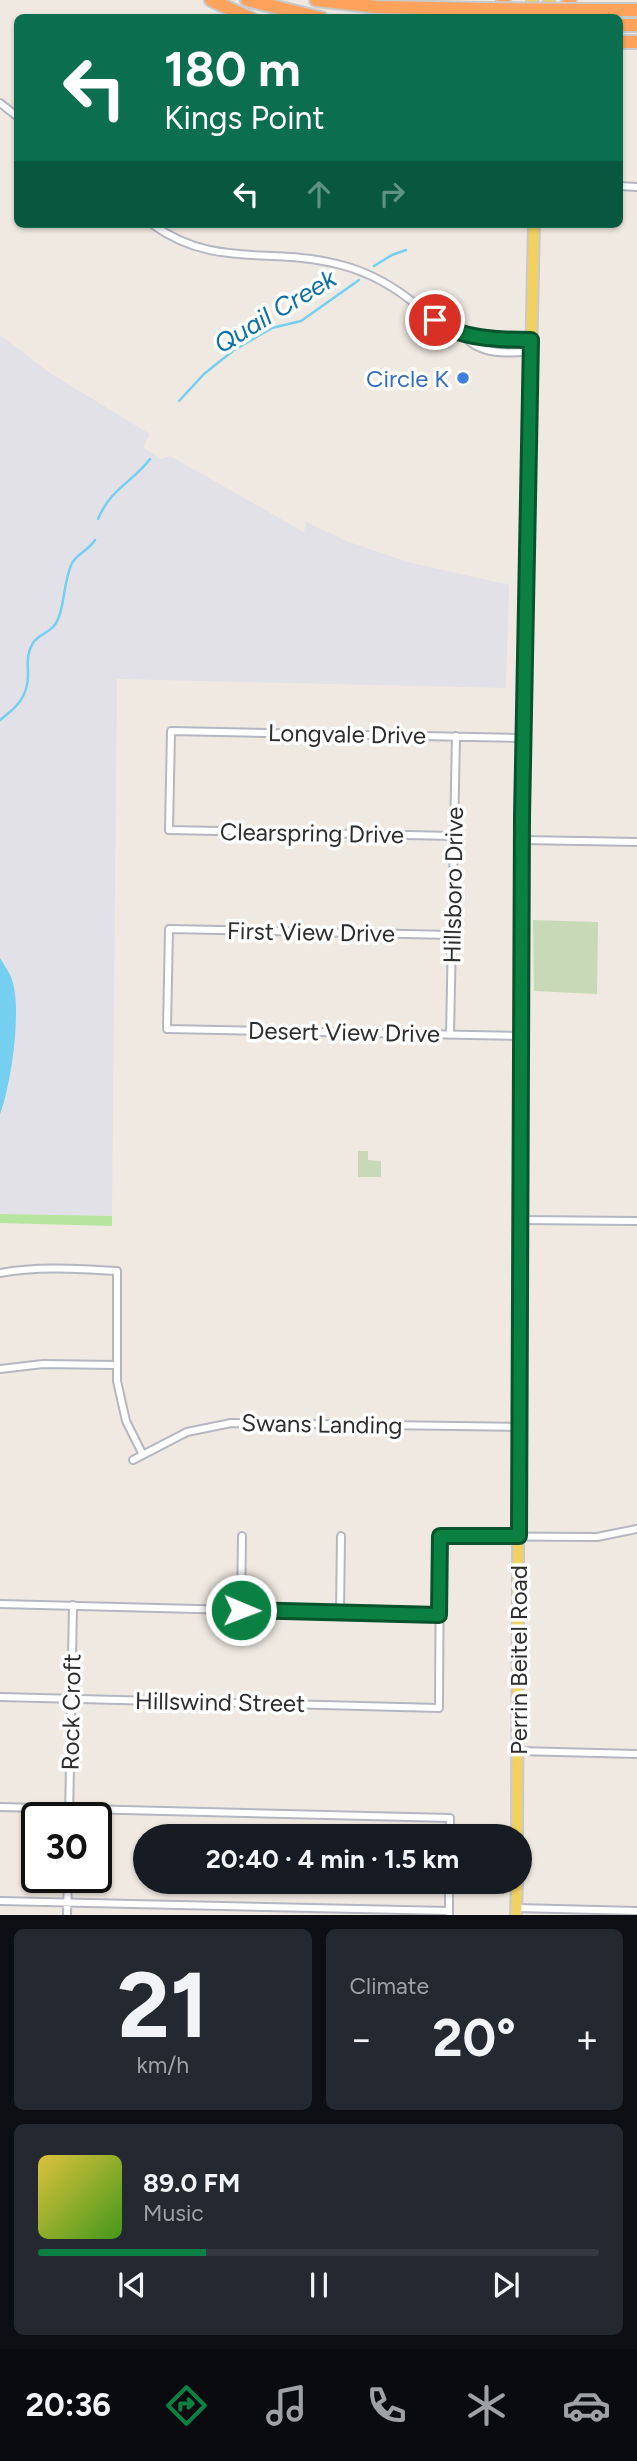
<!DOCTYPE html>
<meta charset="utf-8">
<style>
:root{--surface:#171b24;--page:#242831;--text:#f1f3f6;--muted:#9ea1a6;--line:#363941;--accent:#0b8043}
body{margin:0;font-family:Figtree,sans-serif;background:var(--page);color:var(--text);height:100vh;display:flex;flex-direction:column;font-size:26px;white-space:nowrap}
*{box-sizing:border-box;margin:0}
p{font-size:23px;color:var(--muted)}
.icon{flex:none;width:38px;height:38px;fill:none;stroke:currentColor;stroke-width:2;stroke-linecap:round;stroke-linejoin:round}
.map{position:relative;height:1915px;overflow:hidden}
.side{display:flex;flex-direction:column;gap:14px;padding:14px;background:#0d0f14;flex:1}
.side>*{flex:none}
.hud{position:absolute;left:14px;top:14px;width:609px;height:214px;border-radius:10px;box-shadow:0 2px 5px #0004;background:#0b6e4f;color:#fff;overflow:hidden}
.speed{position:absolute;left:21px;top:1802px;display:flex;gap:14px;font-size:35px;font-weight:700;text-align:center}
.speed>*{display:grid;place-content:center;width:91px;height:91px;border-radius:50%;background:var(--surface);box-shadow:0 2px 5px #0004;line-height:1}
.speed .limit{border:4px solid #111;border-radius:10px;background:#fff;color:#111}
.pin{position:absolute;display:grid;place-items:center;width:60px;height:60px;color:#fff;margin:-30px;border:4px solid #fff;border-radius:50%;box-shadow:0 2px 7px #0007}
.me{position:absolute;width:77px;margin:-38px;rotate:91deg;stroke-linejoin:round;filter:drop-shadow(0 0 5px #0008)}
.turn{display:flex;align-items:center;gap:24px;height:147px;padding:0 35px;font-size:32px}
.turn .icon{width:91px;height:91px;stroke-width:2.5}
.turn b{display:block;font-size:49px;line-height:60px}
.lanes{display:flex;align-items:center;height:66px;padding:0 35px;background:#0003;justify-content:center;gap:35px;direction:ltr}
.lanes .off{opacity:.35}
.big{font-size:52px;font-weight:700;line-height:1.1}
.side .card{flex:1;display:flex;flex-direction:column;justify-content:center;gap:10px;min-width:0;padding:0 24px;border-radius:10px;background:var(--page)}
.side .dial{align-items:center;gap:0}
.dial b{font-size:91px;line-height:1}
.song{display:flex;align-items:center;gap:21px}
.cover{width:84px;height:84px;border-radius:10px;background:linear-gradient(135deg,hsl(50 70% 55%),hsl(100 70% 35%))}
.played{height:7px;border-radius:4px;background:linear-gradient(90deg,var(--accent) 30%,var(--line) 30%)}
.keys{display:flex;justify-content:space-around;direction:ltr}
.heat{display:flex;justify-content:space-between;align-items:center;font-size:38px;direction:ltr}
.side .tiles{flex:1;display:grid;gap:14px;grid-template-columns:1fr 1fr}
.card:last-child{grid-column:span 2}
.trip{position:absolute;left:133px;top:1824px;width:399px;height:70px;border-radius:35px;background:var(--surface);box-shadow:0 2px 5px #0004;font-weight:700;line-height:70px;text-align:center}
.dock{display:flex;height:112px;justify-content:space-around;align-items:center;background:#090b0e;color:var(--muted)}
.dock .icon{width:49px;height:49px}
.dock .active{color:var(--accent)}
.dock b{font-size:32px;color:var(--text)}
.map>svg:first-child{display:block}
.industrial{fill:#e3e1e8}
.green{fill:#b6e59e}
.cemetery{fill:#c8d9b8}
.water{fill:#75cff0}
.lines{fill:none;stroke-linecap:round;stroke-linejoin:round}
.stream{stroke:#75cff0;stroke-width:2.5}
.minor-casing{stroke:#b4b7c1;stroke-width:10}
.primary-casing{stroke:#c9c9c9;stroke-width:14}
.motorway-casing{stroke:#c9c9c9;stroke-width:16}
.minor{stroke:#fff;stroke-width:6}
.primary{stroke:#f2d163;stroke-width:10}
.motorway{stroke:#ffa35c;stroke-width:12}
.motorway-bridge-casing{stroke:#c9c9c9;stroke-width:16;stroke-linecap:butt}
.motorway-bridge{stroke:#ffa35c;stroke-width:12}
.route-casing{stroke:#07532c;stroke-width:18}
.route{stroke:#0b8043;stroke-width:12}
.shop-dot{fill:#3f7fe0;stroke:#fff;stroke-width:2.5}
.labels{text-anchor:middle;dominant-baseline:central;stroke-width:7;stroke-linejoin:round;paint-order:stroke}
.shop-label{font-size:24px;fill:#366cbe;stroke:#fff;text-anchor:end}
.street-label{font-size:24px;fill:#2e2e2e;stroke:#fff}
.water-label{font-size:26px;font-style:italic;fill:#0d6fa3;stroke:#fff}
</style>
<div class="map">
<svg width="637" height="1915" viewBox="0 0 637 1915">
<rect width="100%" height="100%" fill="#efe9e1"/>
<!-- industrial -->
<path class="industrial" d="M0 335 50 373 150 434 143 447 161 459 170 456 304 532 306 522 349 542 408 562 509 585 506 688 117 679 112 1216 0 1214Z"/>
<!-- green -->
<path class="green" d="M0 1214 112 1216V1226L0 1223Z"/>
<!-- cemetery -->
<path class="cemetery" d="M533 920 598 922 597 994 534 991Z
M358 1151H368V1160L381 1161V1177H358Z"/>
<!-- water -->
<path class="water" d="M0 958C4 964 8 971 11 977 23 1006 11 1085 0 1114Z"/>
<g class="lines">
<!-- stream -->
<path class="stream" d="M374 266 392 255 406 250
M179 401 204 374 234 350 272 328 301 321 359 280
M98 519C111 488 132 483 150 459
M0 720C16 708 28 697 28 675 28 664 26 654 33 643 38 635 48 633 54 626 65 612 63 581 72 563 78 553 89 550 95 540"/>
<!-- minor casing -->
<g class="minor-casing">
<path id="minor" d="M0 103 18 117
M620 186 637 187
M152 224C213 269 271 247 337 264 363 270 388 283 409 299 420 307 430 319 442 326 463 338 506 340 531 340
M462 334C479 355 506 354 531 351
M454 836 169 830 171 731 523 738
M522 840 637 842
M452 935 169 929 167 1029 520 1036
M450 1035 456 736
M519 1220 637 1221
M0 1273C39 1266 78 1269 117 1271V1381L126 1421 143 1455
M0 1369 43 1364 116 1365
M133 1460 187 1432 231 1423 520 1427
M0 1604 439 1615
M241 1610 242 1536
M340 1612 341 1536
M0 1697 439 1708 440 1536 597 1537 637 1529
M518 1751 637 1754
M0 1807 450 1818V1836
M69 1818 73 1605
M0 1901 449 1911
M516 1908 637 1911
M67 1915 68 1878
M449 1915V1881"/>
</g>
<!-- primary casing -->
<g class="primary-casing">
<path id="primary" d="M532 18V0
M548 18 549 0
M517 1836 521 817 534 224
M516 1915 517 1881"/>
</g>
<!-- motorway casing -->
<g class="motorway-casing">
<path id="motorway" d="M211 0 250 18
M247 0 321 18
M316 0 377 7 486 9
M503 0 505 4 504 18
M587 10H637
M567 18V5L570 0
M620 25H637
M620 42H637"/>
</g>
<!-- minor -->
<use href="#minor" class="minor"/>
<!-- primary -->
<use href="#primary" class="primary"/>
<!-- motorway -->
<use href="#motorway" class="motorway"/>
<!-- motorway-bridge casing -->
<g class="motorway-bridge-casing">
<path id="motorway-bridge" d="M486 9 587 10"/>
</g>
<!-- motorway-bridge -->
<use href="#motorway-bridge" class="motorway-bridge"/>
</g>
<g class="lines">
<!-- route casing -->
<g class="route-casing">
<path id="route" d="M241 1610 439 1615 440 1536H519L522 817 531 340C501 340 458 339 435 320"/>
</g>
<!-- route -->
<use href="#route" class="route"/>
</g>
<!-- markers -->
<circle class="shop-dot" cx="463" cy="378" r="7"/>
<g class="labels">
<!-- shop labels -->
<g class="shop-label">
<text x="449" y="378">Circle K</text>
</g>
<!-- street labels -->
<g class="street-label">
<text transform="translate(347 734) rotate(1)">Longvale Drive</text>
<text transform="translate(312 833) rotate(1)">Clearspring Drive</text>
<text transform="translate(453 885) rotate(-89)">Hillsboro Drive</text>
<text transform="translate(311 932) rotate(1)">First View Drive</text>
<text transform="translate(344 1032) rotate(1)">Desert View Drive</text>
<text transform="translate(322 1424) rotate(1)">Swans Landing</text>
<text transform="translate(518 1660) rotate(-90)">Perrin Beitel Road</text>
<text transform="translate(220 1702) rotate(1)">Hillswind Street</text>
<text transform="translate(71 1712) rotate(-89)">Rock Croft</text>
</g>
<!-- water labels -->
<g class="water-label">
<text transform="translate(275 311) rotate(-31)">Quail Creek</text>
</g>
</g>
</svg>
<div class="speed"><div class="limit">30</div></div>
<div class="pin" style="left:435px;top:320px;background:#d93025"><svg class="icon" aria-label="arrive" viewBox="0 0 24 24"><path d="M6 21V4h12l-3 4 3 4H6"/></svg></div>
<svg class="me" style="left:241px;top:1610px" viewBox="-20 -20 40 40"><circle r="17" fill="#0b8043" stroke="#fff" stroke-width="3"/><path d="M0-11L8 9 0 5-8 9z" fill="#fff"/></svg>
<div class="trip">20:40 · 4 min · 1.5 km</div>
<div class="hud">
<div class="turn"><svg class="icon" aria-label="left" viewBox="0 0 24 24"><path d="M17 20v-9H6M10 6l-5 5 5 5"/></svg><div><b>180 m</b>Kings Point</div></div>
<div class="lanes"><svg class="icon" aria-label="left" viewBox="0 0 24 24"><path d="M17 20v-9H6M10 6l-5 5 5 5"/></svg><svg class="icon off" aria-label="ahead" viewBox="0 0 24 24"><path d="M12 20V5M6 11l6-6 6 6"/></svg><svg class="icon off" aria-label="right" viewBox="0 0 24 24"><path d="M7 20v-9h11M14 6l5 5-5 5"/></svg></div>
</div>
</div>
<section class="side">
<div class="tiles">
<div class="card dial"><b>21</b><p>km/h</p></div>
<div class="card"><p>Climate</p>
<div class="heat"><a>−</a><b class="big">20°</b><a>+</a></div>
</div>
<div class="card">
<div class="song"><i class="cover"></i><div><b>89.0 FM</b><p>Music</p></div></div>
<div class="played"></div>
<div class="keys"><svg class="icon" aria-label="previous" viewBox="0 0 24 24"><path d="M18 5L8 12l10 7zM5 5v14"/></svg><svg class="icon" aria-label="pause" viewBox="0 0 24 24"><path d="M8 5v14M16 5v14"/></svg><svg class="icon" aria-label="next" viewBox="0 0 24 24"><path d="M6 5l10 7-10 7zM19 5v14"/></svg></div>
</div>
</div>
</section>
<nav class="dock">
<b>20:36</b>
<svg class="icon active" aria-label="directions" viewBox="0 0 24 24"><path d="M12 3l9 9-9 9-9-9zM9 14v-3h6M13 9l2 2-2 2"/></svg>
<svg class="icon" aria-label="music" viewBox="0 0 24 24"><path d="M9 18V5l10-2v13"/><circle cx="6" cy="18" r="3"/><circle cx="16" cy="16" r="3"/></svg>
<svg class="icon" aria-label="phone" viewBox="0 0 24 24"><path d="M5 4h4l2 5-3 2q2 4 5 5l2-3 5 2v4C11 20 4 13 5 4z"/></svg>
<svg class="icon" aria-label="climate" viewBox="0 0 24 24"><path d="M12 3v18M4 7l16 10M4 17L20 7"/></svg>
<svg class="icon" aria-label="car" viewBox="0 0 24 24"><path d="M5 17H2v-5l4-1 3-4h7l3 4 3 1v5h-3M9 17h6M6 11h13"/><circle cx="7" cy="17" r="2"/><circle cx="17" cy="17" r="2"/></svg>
</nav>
